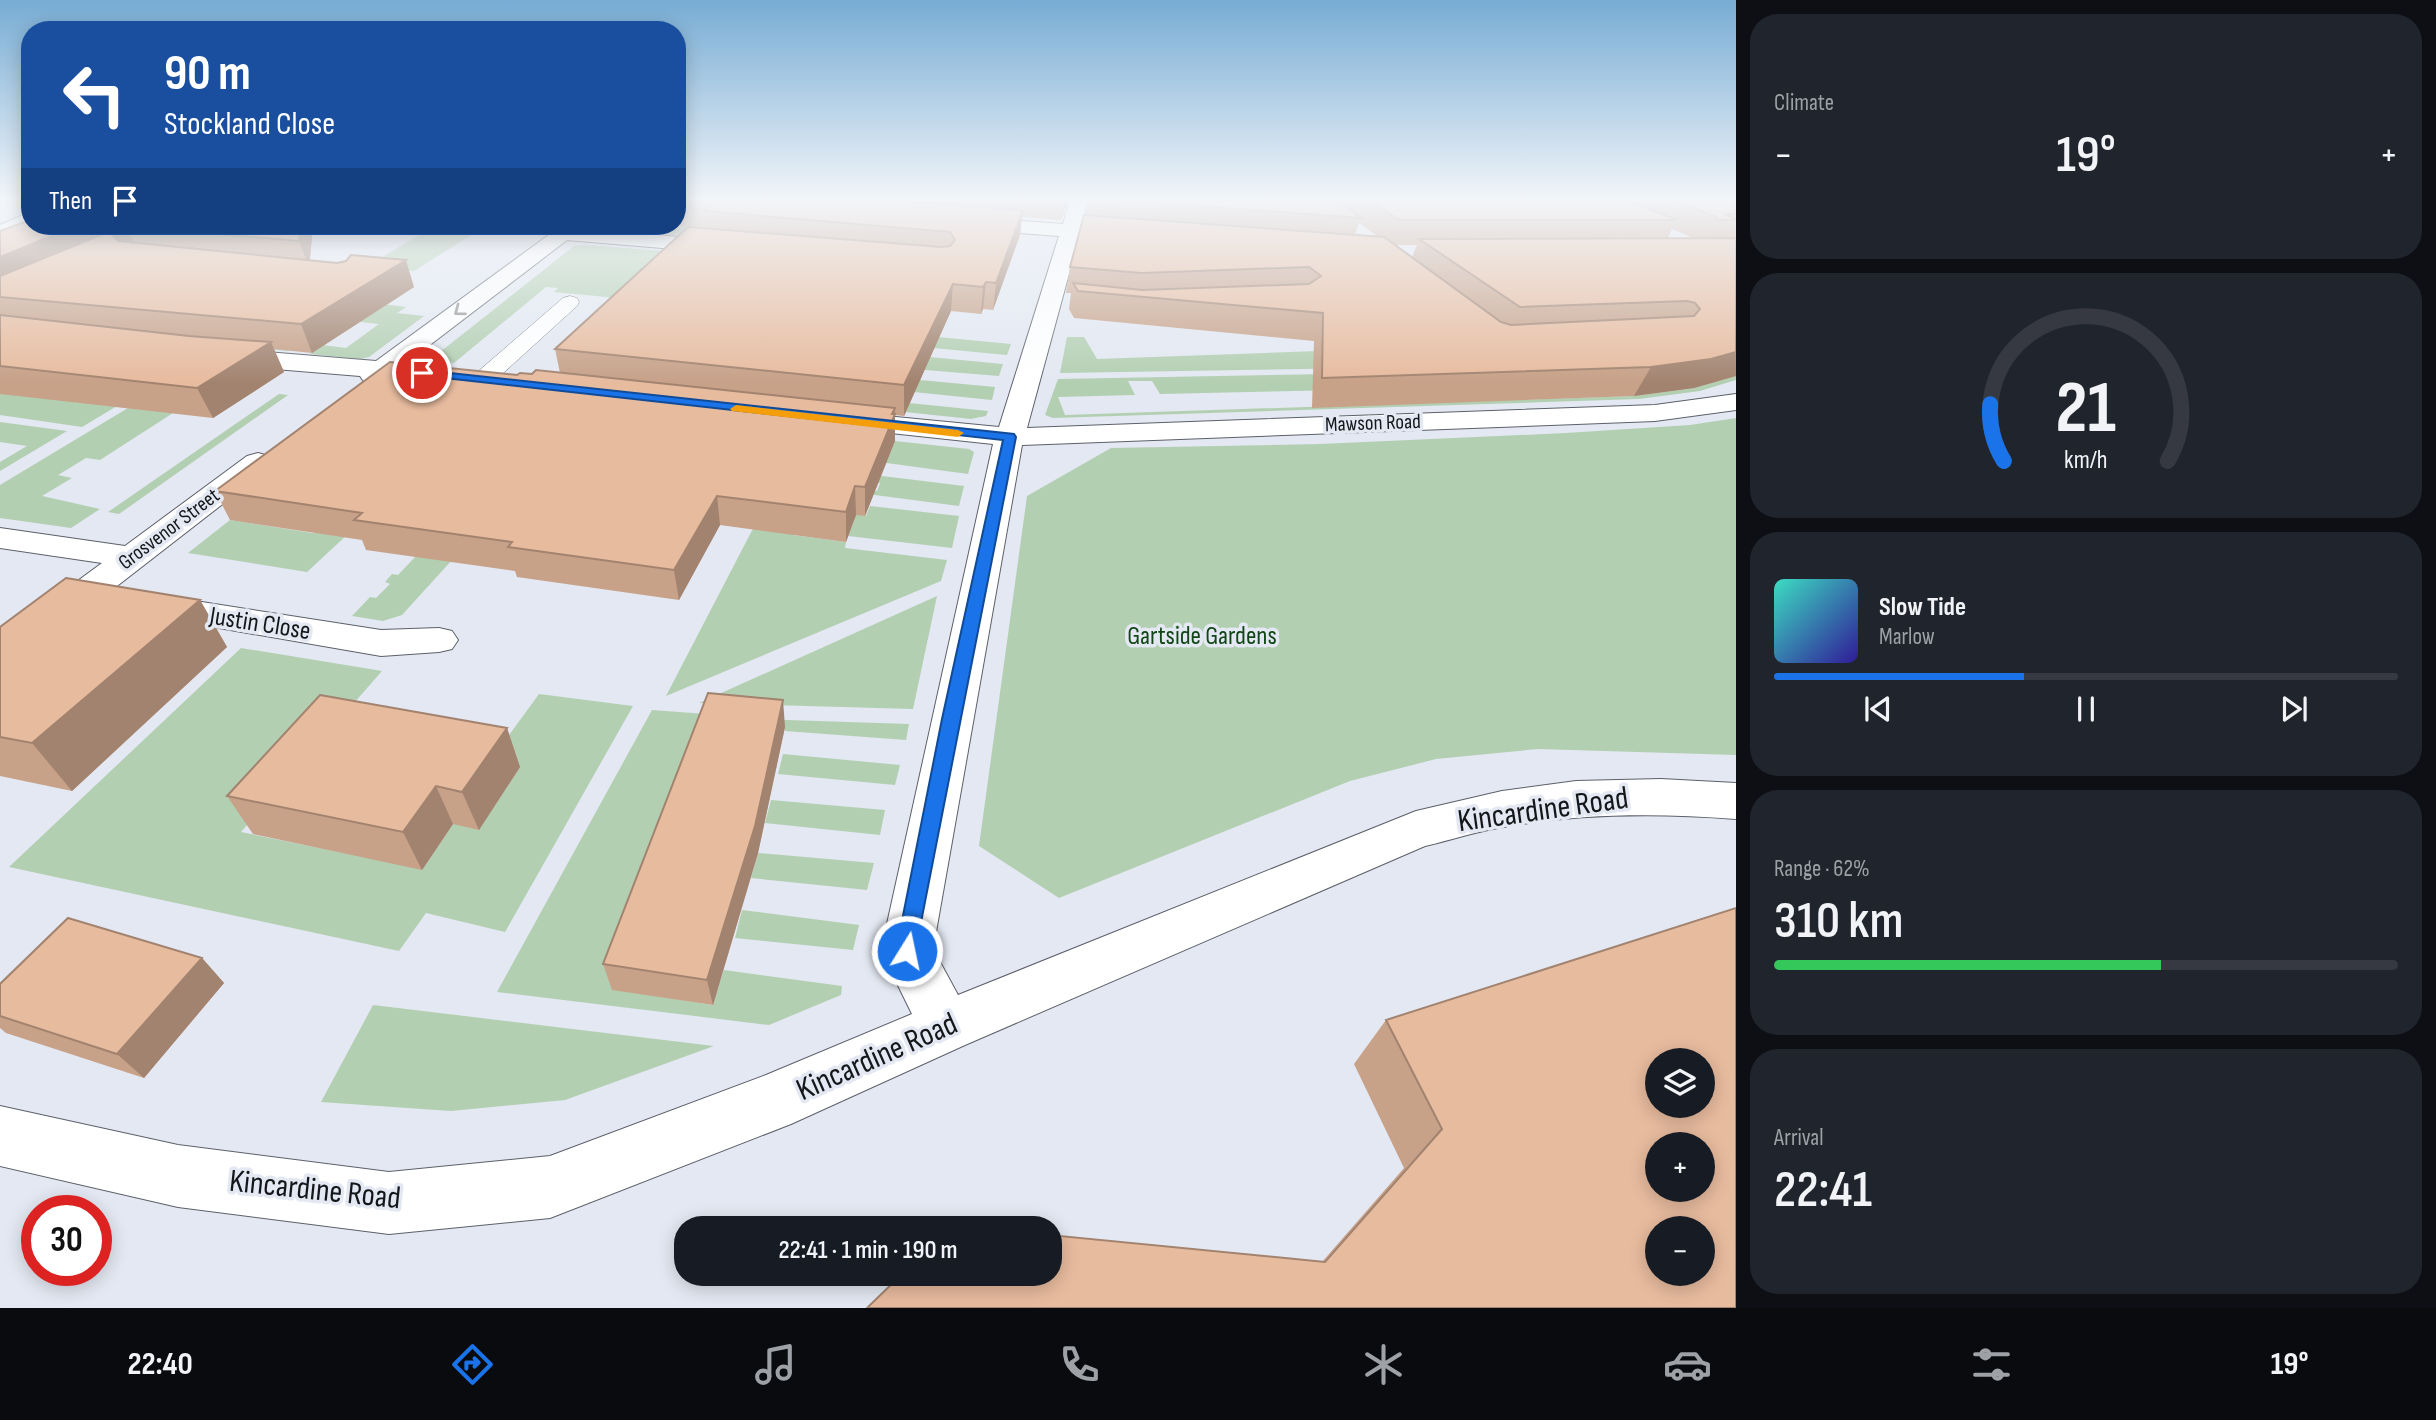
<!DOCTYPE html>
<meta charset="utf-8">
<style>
:root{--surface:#171b24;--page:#20242c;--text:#f1f3f6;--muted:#9ea1a6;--line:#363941;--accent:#1a73e8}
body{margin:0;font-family:"Sofia Sans Condensed",sans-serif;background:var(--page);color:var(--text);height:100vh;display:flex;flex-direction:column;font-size:26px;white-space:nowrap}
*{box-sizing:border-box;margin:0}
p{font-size:23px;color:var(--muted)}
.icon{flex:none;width:38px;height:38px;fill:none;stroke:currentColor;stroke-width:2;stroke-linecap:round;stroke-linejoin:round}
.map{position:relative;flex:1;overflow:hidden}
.side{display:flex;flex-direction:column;gap:14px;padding:14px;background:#0d0f14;width:700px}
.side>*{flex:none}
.top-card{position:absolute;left:21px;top:21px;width:665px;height:214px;border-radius:28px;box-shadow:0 4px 18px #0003;background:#1a4fa0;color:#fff;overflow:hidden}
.controls{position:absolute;left:1645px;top:1048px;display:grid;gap:14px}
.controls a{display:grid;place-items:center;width:70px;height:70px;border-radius:50%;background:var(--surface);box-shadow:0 4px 18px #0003;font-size:35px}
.speed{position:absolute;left:21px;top:1195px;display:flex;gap:14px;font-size:35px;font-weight:700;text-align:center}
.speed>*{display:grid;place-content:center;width:91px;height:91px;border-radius:50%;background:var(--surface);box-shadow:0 4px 18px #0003;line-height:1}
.speed .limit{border:10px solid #d22;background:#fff;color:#111}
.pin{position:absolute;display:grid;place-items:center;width:60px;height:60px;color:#fff;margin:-30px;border:4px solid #fff;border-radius:50%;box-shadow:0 2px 7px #0007}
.me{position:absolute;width:77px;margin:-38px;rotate:10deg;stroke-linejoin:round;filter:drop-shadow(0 0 5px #0008)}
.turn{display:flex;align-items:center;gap:24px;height:147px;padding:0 28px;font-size:32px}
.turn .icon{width:91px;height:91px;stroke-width:2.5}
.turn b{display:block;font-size:49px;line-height:60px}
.then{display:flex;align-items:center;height:66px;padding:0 28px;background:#0003;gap:14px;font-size:26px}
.big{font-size:52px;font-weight:600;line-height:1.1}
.side .widget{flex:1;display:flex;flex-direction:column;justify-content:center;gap:10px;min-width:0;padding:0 24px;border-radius:28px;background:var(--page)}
.side .dial{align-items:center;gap:0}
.dial svg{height:182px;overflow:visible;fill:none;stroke:var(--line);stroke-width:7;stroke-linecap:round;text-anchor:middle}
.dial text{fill:var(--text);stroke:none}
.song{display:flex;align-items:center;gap:21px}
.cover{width:84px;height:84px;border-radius:10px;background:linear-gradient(135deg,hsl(170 70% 55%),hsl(250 70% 35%))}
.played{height:7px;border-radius:4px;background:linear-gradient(90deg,var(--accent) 40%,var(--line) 40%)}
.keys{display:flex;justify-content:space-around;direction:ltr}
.heat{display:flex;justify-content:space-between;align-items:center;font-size:38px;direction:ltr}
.charge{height:10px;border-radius:5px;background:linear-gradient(90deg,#34c759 62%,var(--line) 0)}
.trip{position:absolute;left:674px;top:1216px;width:388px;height:70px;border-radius:28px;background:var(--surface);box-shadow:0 4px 18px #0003;font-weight:600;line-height:70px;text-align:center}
.menu{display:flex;height:112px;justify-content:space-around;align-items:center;background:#090b0e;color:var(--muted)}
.menu .icon{width:49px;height:49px}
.menu .selected{color:var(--accent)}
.menu b{font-size:32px;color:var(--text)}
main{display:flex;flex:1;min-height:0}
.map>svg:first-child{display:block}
.green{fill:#b3cfb2}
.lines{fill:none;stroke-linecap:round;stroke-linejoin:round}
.lane-casing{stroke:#5c6069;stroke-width:1}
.street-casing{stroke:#5c6069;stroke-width:2}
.highway-casing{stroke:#5c6069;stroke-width:2}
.lane{fill:#fff;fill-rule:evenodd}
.street{fill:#fff;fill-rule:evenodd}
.highway{fill:#fff;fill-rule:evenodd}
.wall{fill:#c7a188;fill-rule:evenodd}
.shaded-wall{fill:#a2836f}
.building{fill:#e7bb9e;stroke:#a2836f;stroke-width:2;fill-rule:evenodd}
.oneway{stroke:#959698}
.route{fill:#1a73e8;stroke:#114b97;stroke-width:2}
.slow{fill:#f59e0b}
.labels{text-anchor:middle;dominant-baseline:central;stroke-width:7;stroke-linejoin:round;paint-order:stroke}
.far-street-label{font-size:21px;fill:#14161a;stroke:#e3e8f2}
.street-label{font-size:26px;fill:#14161a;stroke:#e3e8f2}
.park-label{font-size:26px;fill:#124616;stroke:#e3e8f2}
.near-street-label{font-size:32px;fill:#14161a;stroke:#e3e8f2}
</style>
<main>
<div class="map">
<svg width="1736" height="1308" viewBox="0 0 1736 1308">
<rect width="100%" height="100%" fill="#e3e8f2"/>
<!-- green -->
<path class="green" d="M454 226 523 227H484L414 271 366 267 419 235 444 232Z
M601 226 721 227 706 237 599 229Z
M586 245 675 252 627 299 554 292 558 288 546 287 454 363 439 361 440 352 574 246Z
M360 272 407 276 367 302 406 307 397 313 424 316 369 357 360 359 310 354 322 345 346 348 379 324 315 317 279 340 300 343 288 351 246 347 361 276Z
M1379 285 1342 390 1160 394 1152 381H1128L1135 395 1058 397 1065 415 1634 396 1694 388 1736 376V380L1700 391 1639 399 1053 418 1045 415 1058 379 1328 374Z
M938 337 1011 344 1007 355 923 347Z
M1067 337H1084L1097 359 1345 350 1369 368 1060 373Z
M929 357 1003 364 999 376 913 369Z
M0 361C15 375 38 407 60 395L77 403 85 398 105 406 155 377 182 367 82 427 0 415Z
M920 380 995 387 992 400 904 391 917 386Z
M279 394 288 395 119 514 108 512Z
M909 403 988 411 986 416 971 419 905 412Z
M128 408 173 413 100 460 86 458 58 475 72 478 42 496 100 509 71 528 0 518V485Z
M1736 418V755L1538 749 1436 759 1350 781 1059 898 979 846 1027 496 1111 448 1320 444 1566 433 1690 425Z
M0 422 67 431 0 471V462L27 446 0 442Z
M895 441 969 449 974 452 968 474 879 462 890 454Z
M874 475 964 486 959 506 867 494 869 490 877 491 880 483 872 481Z
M771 494 793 535 846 542 845 548 947 560 941 581 666 696Z
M870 506 959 516 952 548 848 536 854 521 849 520 852 514 866 516Z
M230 520 312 533 348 534 307 572 188 553Z
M416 556 452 560 402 615 383 621 352 616 370 597 376 598 390 584 385 582 392 574 398 575Z
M937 596 913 709 699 703Z
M241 648 382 671 241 832 422 869 453 824 490 761 539 694 633 706 505 932 426 913 399 951 9 867Z
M652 710 787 720 909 724 906 740 785 731V727L612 989 712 1005 724 970 842 986 841 995 769 1025 497 992Z
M783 754 900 765 895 785 778 774Z
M771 800 885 810 880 835 765 823Z
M758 853 874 863 867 890 751 878Z
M742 910 859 925 853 950 735 938Z
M373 1005 714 1046 565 1100 451 1111 321 1102Z"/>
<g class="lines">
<!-- lane casing -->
<g class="lane-casing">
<path id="lane" d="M570 296 577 298 579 302 577 306 490 385H474L471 380 474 375 563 298Z"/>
</g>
<!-- street casing -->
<g class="street-casing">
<path id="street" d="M1070 200H1088L1082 225 1133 229 1140 231 1143 235 1140 239 1133 241 1079 237 1027 428 1655 405 1736 394V410L1655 421 1022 445 933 949 958 995 1416 811 1502 791 1576 781 1661 779 1736 783V819C1658 813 1581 813 1504 827 1477 831 1451 840 1425 846L965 1045 791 1124 550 1218 389 1234 178 1207 0 1166V1106L178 1145 389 1172 550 1156 766 1075 912 1014 881 951 993 444 844 428 834 426 830 420 834 414 844 412 999 427 1059 236 969 229 959 223 969 217 1063 224Z
M561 226 722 241 729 243 732 247 729 251 722 253 567 240 405 364 442 368 446 374 442 380C425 384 408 378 391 378 381 379 375 384 364 382L360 376 228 365 219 362 215 357 219 352 228 349 376 361Z
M258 453 269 456 273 462 269 468 14 666 0 670V638L102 563 0 548V528L125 546 247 456Z
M157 595 381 630 439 628 452 631 458 640 452 649 439 652 381 656 144 615 139 607 144 599Z"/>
</g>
<!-- highway casing -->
<g class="highway-casing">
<path id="highway" d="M30 212V225L0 238V225Z"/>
</g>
<!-- lane -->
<use href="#lane" class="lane"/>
<!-- street -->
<use href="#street" class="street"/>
<!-- highway -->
<use href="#highway" class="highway"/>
</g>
<!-- wall -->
<path class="wall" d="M677 200H1068L1061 220 1022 217 1020 235 993 310 983 309 981 314 951 311 904 416 895 415V441L865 516 856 515 846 542 720 525 679 600 517 577 515 571 366 550 362 540 230 520 215 491 517 375 560 373 555 349 707 229V228L675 226H677Z
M1089 200H1736V376L1694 388 1634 396 1312 408 1314 341 1074 318 1069 309 1071 293H1066L1070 267 1086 215ZM1359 223 1377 236 1355 234ZM1672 229 1693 238H1668ZM1396 245H1417L1412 257Z
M30 226H313L310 260 414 287 312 353 274 349 284 372 213 418 0 394V231Z
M200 600 227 647 72 791 0 776V627Z
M785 727 758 853 713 1005 612 990 603 964Z
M507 728 520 767 479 830 453 824 422 870 253 834 227 796Z
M202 958 224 983 144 1078 6 1033 0 1028V984Z
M1386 1020 1736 1308 1322 1262 1404 1168 1354 1064Z"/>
<!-- shaded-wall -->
<path class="shaded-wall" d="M1064 200H1068L1061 220Z
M1023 210 1020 235 993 310 996 283Z
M76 226H148H126L138 251 0 290V257Z
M301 226H313L309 267 299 241Z
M406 260 414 287 312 353 301 324Z
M986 282 983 309 981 314 983 287Z
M953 284 951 311 904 416V385Z
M271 342 284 372 213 418 197 388Z
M1736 352V376L1694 388 1634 396 1651 367Z
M895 408V441L865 516V487Z
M855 486 856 515 846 542V512Z
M717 496 720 525 679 600 674 570Z
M200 600 227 647 72 791 32 743Z
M783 700 785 727 758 853 713 1005 707 980Z
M507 728 520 767 479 830 462 792Z
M436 786 453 824 422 870 403 832Z
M202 958 224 983 144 1078 117 1054Z"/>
<!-- building -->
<path class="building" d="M677 200H887L1023 210 996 283 986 282 983 287 953 284 904 385 555 349 688 227 941 247 950 246 955 240 950 232 705 211 713 204 677 202Z
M1114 200H1337L1361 218Z
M1369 200H1626L1677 220H1399Z
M1673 200H1736V214H1724L1736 219V220H1718L1714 216Z
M1084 215 1384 237 1501 322 1511 325 1694 316 1700 309 1695 303 1687 301 1520 307 1419 239 1736 238V352L1711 359 1651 367 1322 378 1323 313 1078 291 1073 283 1142 290 1309 284 1321 276 1309 267 1142 273 1070 267Z
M30 220V226H76L0 257V231Z
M123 226H301L299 241 126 226 116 229 111 234 118 241 337 263 346 261 351 255 406 260 301 324 0 297V276Z
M0 315 189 336 271 342 197 388 0 366Z
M390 362 517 375 520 373 532 374 536 370 895 408 892 414H895L865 487 855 486 846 512 717 496 674 570 508 547 512 542 354 520 362 513 215 491Z
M66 578 200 600 32 743 0 737V627Z
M708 693 783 700 755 826 707 980 603 964Z
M320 695 507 728 462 792 436 786 403 832 227 796Z
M1736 908V1308H867L902 1274H1050V1235L1325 1262 1442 1129 1386 1020ZM1657 1060H1703V1106H1657ZM1657 1144H1703V1190H1657ZM1657 1228H1703V1274H1657Z
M68 918 202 958 117 1054 0 1016V984Z
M953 1225 989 1228H949Z"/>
<!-- one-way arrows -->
<defs><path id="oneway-chevron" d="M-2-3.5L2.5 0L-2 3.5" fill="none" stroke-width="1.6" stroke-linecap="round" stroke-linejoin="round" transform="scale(1.75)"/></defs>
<use class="oneway" href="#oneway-chevron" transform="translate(459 311) rotate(143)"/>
<!-- sky -->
<linearGradient id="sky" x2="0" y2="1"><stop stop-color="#77acd4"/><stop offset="0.52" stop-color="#f2f5f9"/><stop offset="1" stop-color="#f2f5f9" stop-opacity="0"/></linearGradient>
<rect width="1736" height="383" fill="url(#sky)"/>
<!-- route -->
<path class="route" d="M422 370 1014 434 1016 437 914 958 907 961 899 958 896 951 942 719 1003 440 418 375V371Z"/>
<!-- slow -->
<path class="slow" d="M736 405 958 430 964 433 958 437 732 411 730 409Z"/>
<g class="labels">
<!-- far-street labels -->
<g class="far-street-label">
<text transform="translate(1373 423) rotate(-2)">Mawson Road</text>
<text transform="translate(169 529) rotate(-37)">Grosvenor Street</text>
</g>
<!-- street labels -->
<g class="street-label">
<text transform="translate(260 624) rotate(9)">Justin Close</text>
</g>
<!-- park labels -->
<g class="park-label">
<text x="1202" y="636">Gartside Gardens</text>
</g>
<!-- near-street labels -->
<g class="near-street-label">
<text transform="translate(1543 810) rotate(-8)">Kincardine Road</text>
<text transform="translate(877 1057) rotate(-24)">Kincardine Road</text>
<text transform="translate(315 1190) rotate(6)">Kincardine Road</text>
</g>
</g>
</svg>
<div class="controls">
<a><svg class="icon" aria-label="layers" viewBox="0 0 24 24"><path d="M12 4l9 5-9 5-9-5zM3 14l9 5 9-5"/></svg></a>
<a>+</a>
<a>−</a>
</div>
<div class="speed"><div class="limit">30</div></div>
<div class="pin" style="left:422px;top:373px;background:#d93025"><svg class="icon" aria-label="arrive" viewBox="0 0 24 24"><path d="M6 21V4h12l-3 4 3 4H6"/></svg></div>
<svg class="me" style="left:907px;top:951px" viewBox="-20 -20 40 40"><circle r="17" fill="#1a73e8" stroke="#fff" stroke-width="3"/><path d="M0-11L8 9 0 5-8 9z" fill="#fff"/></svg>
<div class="trip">22:41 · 1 min · 190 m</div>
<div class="top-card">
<div class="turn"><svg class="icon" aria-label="left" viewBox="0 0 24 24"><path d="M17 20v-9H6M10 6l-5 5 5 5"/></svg><div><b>90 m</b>Stockland Close</div></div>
<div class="then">Then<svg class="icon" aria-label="arrive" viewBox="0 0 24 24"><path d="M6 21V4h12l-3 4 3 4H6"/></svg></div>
</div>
</div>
<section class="side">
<div class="widget"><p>Climate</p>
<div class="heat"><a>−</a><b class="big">19°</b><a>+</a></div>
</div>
<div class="widget dial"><svg viewBox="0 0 100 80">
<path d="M14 69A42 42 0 1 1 86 69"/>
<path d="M14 69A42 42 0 0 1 8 44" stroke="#1a73e8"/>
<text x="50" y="56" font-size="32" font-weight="700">21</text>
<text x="50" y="72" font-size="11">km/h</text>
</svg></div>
<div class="widget">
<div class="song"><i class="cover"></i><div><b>Slow Tide</b><p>Marlow</p></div></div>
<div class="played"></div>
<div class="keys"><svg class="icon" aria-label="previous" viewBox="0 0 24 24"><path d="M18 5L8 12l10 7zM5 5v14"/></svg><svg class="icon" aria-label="pause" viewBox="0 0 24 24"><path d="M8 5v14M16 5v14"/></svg><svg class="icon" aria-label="next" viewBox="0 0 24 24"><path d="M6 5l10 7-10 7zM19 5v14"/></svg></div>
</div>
<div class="widget"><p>Range · 62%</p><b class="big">310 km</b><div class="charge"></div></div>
<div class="widget"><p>Arrival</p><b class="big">22:41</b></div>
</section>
</main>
<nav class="menu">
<b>22:40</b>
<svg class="icon selected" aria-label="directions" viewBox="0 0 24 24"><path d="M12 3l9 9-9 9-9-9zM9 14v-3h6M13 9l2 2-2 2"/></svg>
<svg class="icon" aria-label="music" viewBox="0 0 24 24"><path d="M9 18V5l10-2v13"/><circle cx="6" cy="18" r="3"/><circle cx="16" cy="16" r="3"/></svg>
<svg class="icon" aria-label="phone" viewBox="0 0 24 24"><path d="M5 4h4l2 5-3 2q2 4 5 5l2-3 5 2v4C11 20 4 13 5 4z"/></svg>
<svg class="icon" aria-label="climate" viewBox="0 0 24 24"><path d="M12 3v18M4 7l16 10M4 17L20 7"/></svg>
<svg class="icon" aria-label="car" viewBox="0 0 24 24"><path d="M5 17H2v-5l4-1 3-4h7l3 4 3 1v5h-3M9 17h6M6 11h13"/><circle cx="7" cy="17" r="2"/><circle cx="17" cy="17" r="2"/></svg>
<svg class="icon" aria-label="filters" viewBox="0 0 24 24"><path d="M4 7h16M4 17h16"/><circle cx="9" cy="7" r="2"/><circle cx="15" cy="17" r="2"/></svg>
<b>19°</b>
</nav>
